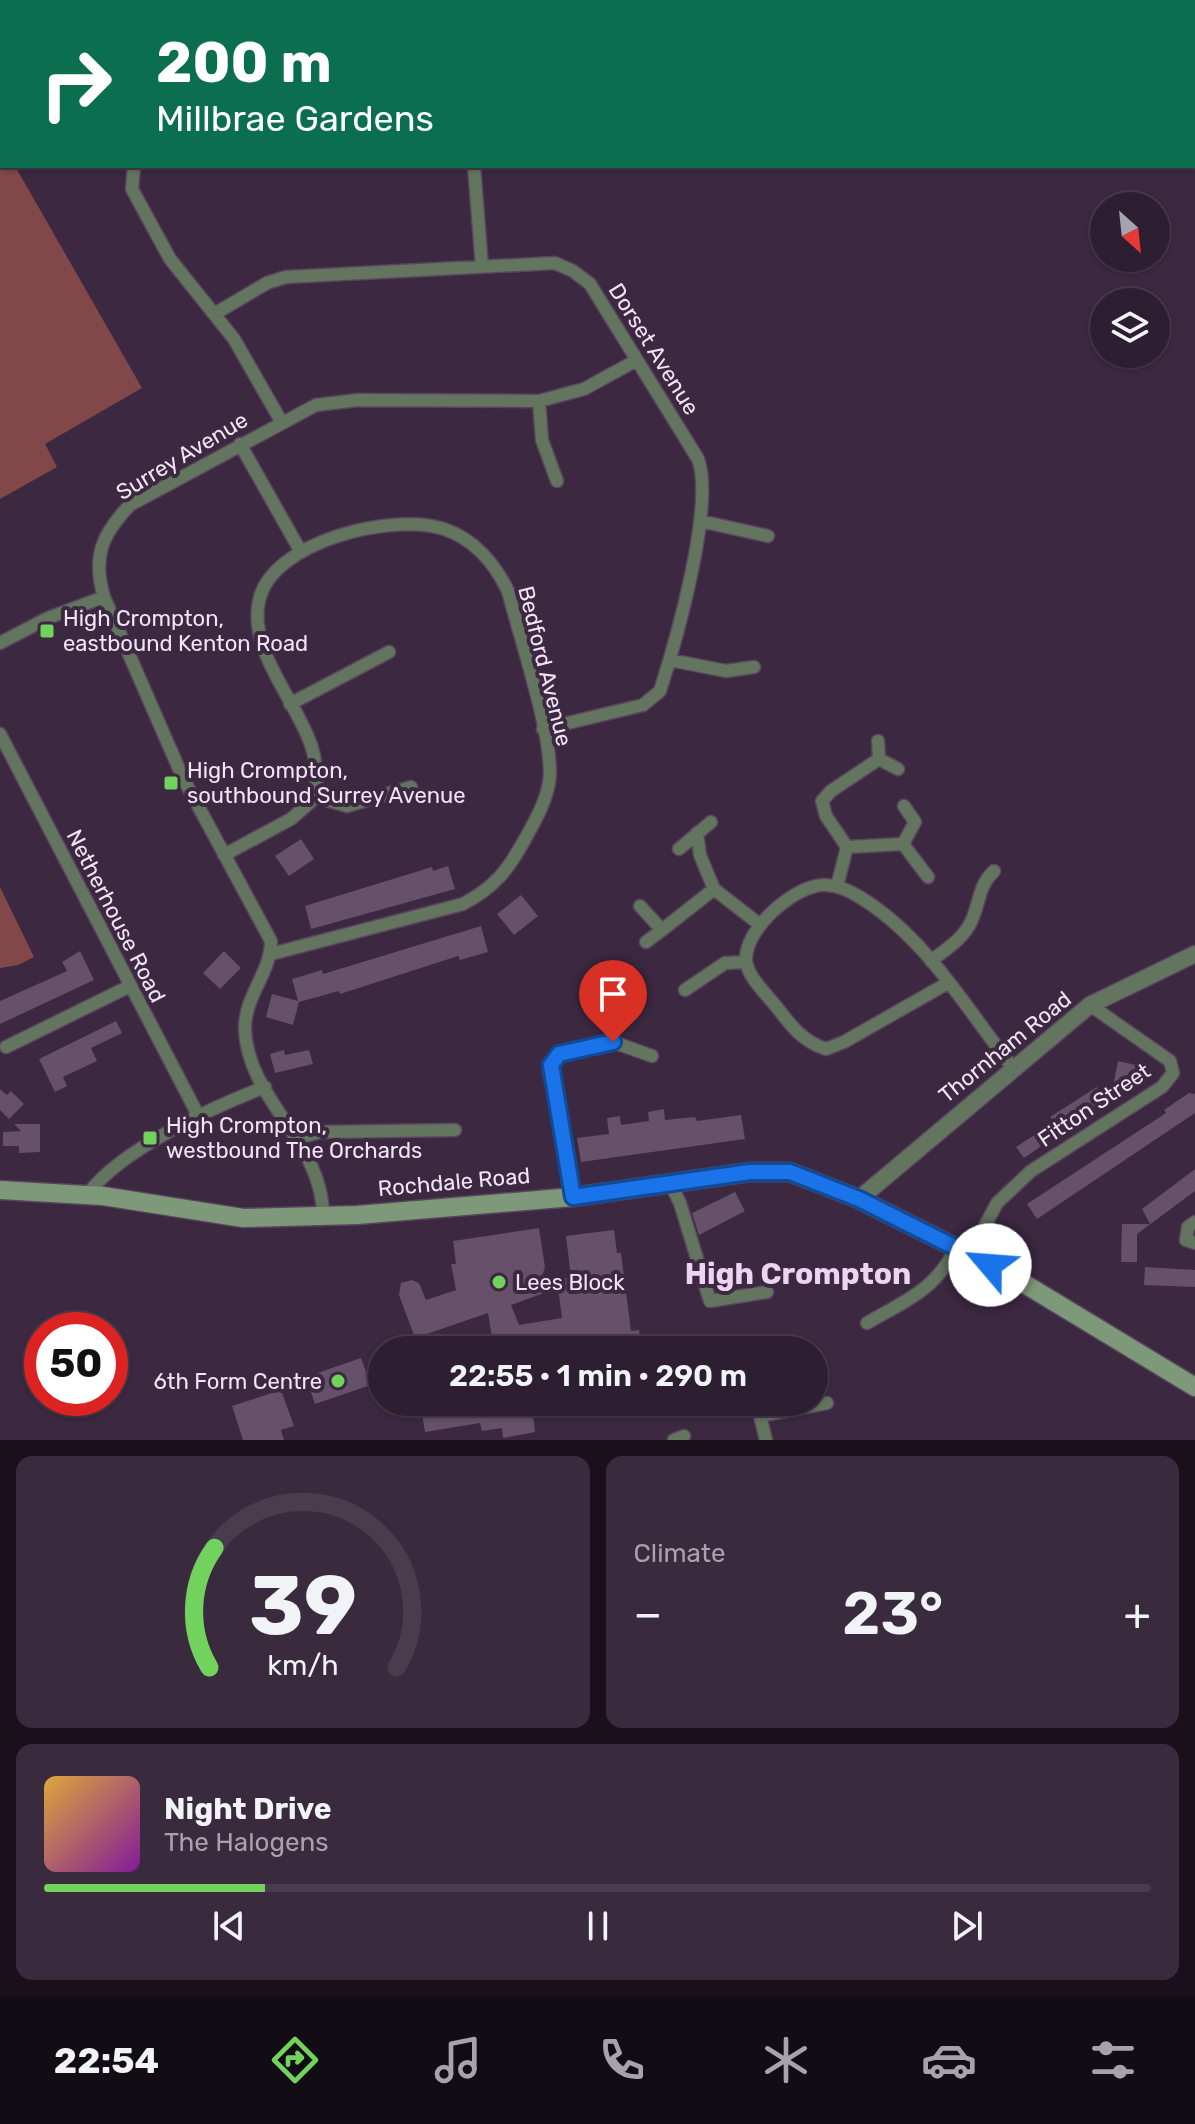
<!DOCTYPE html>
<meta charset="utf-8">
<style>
:root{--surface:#2d1e31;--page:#392b3d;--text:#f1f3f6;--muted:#a7a2ab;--line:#483c4d;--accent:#72d25e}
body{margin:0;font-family:Rubik,sans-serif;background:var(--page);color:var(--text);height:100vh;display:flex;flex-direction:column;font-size:30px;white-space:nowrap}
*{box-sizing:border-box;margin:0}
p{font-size:26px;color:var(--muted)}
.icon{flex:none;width:44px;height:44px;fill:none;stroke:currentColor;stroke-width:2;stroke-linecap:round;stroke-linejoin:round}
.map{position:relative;height:1440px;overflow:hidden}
.details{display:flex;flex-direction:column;gap:16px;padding:16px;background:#19101b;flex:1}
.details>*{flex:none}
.banner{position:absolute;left:0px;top:0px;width:1196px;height:168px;box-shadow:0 2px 6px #0004,0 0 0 2px var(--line);background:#0b6e4f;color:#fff;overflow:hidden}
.needle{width:52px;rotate:153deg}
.controls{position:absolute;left:1090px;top:192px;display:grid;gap:16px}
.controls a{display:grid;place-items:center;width:80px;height:80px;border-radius:50%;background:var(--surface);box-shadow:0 2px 6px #0004,0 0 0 2px var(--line);font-size:40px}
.speed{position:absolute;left:24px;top:1312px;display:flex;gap:16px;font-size:40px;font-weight:700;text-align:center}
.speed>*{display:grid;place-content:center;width:104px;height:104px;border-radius:50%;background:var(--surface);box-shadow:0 2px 6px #0004,0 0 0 2px var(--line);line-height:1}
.speed .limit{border:12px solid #d22;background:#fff;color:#111}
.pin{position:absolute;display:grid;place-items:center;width:68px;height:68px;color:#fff;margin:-82px -34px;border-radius:50% 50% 50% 0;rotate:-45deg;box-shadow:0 0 8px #0007}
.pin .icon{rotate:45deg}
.me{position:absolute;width:88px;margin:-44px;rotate:297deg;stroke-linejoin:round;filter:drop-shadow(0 0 6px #0008)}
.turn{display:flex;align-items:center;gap:28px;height:168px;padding:0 24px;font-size:36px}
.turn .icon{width:104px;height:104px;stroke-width:2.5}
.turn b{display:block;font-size:56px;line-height:68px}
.big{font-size:60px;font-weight:600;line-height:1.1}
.details .tile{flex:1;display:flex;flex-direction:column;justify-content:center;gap:12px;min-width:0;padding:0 28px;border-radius:16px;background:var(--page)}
.details .dial{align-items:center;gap:0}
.dial svg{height:208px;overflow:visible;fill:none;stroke:var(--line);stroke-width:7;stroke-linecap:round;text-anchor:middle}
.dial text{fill:var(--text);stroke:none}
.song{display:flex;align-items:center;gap:24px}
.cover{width:96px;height:96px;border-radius:12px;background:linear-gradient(135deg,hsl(40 70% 55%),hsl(290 70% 35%))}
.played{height:8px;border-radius:4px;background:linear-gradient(90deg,var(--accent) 20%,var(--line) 20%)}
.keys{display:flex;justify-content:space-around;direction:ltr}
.heat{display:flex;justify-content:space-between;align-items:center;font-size:44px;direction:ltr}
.details .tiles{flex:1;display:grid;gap:16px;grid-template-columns:1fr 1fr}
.tile:last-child{grid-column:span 2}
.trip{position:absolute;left:368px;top:1336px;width:460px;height:80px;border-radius:40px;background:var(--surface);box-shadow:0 2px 6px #0004,0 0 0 2px var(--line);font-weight:600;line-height:80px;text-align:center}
.dock{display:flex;height:128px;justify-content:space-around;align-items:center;background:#120c14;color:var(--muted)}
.dock .icon{width:56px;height:56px}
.dock .selected{color:var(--accent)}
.dock b{font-size:36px;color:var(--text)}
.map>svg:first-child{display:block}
.green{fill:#824748}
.building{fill:#66506a;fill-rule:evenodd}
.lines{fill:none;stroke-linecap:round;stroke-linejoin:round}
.minor-casing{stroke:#59465d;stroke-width:15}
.tertiary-casing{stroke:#59465d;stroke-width:19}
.secondary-casing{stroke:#59465d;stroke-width:21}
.minor{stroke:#63745f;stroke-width:12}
.tertiary{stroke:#63745f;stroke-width:16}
.secondary{stroke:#7e9979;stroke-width:18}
.route-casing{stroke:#114b97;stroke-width:20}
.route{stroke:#1a73e8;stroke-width:14}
.poi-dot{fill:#72d25e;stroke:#3c2841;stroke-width:3}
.labels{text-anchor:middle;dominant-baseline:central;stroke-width:8;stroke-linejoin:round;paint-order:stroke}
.street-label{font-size:22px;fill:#f1e4f3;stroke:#3c2841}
.poi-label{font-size:22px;fill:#f1e4f3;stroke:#3c2841;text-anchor:start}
.district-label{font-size:30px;font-weight:bold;fill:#edd4f3;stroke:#3c2841}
</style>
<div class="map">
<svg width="1195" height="1440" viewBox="0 0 1195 1440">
<rect width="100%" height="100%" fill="#3c2841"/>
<!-- green -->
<path class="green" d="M0 140 2 166H15L142 388 45 444 57 467 0 499Z
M0 887 34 957 18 965 0 968Z"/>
<!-- building -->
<path class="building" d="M301 839 314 859 289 876 275 856Z
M448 866 455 889 311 929 305 906 432 867 433 871Z
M521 895 538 916 514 935 497 914Z
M481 926 488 952 460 960 458 956 340 994 339 991 299 1002 293 1025 266 1017 272 994 298 1001 292 979 322 970 323 974Z
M80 951 94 980 0 1024V1001L67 971 62 962Z
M224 951 241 968 220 989 203 973Z
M116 1021 122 1033 91 1048 97 1061 63 1077 67 1086 55 1092 39 1059Z
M284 1050 285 1055 309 1050 313 1064 275 1073 270 1054Z
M1118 1061 1136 1065 1130 1089 1113 1086Z
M1097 1087 1106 1102 1024 1158 1016 1147 1054 1122 1050 1117Z
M0 1089 7 1095 11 1091 24 1104 9 1119 0 1110Z
M1189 1093 1195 1094V1113L1037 1219 1027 1204 1166 1113 1164 1110Z
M664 1109 665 1120 695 1117 697 1121 741 1115 745 1139 581 1162 577 1138 609 1134 607 1118 620 1116 621 1125 649 1121 648 1112Z
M14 1124H40V1152L19 1153V1146H3V1132L21 1131Z
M1195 1169V1191L1137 1234V1262H1121L1122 1224H1150L1142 1209Z
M735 1192 745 1211 699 1235 692 1213Z
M539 1228 545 1267 540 1282 571 1277 566 1236 614 1230 617 1253H621L631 1331 639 1330 642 1350H462L461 1344 492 1338 488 1313 415 1338 399 1295 401 1283 412 1280 419 1283 426 1300 456 1290 451 1264H456L453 1241ZM558 1288 562 1318 519 1325 511 1305Z
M1145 1267 1195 1270V1287L1144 1285Z
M361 1358 371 1385 315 1404 306 1377Z
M281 1390 294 1426 281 1430 284 1440H243L232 1406Z
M420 1402H548L550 1413 533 1416 535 1432 503 1438 502 1428 482 1431 480 1423 425 1432Z"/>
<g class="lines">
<!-- minor casing -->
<g class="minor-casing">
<path id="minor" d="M134 166 132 189 170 259 234 339 281 421
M474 166 482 267
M216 313 267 283 286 277 555 263 573 271 590 284 698 459C715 505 676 641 660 691L643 705 543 729
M539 401 542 440 557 481
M240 444 301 552
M700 521 768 536
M0 643 48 618 104 597
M670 660 726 671 754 667
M290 704 389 652
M0 734 198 1115
M879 759 898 769
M316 797 347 806 411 787
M697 833 700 855 714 889 759 924
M903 844 915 822 904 806
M847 847 903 844 928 877
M679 849 711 822
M224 855 291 819 316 797C317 780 317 764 312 748 298 702 248 652 259 601 271 541 394 512 444 529 474 539 495 564 508 591 519 635 556 744 549 783 545 804 535 821 525 839 508 870 495 887 463 904L271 954
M837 886 847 847 826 816 822 801 831 791 879 759 878 741
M640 906 662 930 646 942
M662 930 714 889
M931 961C946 949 963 939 971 922 980 903 978 886 994 871
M946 984 844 1042 826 1049C802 1041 791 1026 776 1006 766 994 748 977 746 961 744 929 794 886 823 885 835 884 848 890 858 896 924 935 966 1008 1013 1068
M685 990 725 963 746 962
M6 1047 130 986
M299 1138 319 1132 455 1130
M670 1183 680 1203 710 1301 767 1292
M88 1194C120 1150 213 1107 265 1087
M573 1197 550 1075 551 1065 559 1054 613 1042 652 1056
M323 1216C323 1142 248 1100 245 1030 244 996 271 973 271 941L183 778 104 597C92 557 102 534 130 505L316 405 358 400 539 401 584 389 637 360
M1195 1222 1188 1227 1186 1240 1195 1243
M970 1254 997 1203 1031 1171 1162 1087 1173 1073 1170 1061 1090 1005
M867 1323C907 1300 935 1290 956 1248
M674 1440 684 1436
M766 1440 760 1416 827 1403"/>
</g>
<!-- tertiary casing -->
<g class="tertiary-casing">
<path id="tertiary" d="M859 1199 1090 1005 1195 954"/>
</g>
<!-- secondary casing -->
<g class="secondary-casing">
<path id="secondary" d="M0 1190 103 1196 243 1218 357 1215 573 1197 750 1172H790L859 1199 1010 1275 1195 1387"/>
</g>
<!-- minor -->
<use href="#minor" class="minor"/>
<!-- tertiary -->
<use href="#tertiary" class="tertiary"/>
<!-- secondary -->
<use href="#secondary" class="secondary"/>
</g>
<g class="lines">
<!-- route casing -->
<g class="route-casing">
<path id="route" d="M613 1042 559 1054 551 1065 573 1197 750 1172H790L859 1199 990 1265"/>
</g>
<!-- route -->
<use href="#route" class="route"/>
</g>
<!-- markers -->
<g class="poi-dot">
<rect x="39" y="623" width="16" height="16" rx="4"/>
<rect x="163" y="775" width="16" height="16" rx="4"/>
<rect x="142" y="1130" width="16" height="16" rx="4"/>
<circle cx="499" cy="1282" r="8"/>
<circle cx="338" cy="1381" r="8"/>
</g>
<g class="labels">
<!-- street labels -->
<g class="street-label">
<text transform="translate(654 349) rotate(58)">Dorset Avenue</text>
<text transform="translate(182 456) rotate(-31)">Surrey Avenue</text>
<text transform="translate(545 666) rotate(76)">Bedford Avenue</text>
<text transform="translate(116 916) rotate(63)">Netherhouse Road</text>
<text transform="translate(1005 1047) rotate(-39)">Thornham Road</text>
<text transform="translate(1094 1105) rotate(-34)">Fitton Street</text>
<text transform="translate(454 1182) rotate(-5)">Rochdale Road</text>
</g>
<!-- poi labels -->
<g class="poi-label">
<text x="63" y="618">High Crompton,<tspan x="63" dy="25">eastbound Kenton Road</tspan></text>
<text x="187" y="770">High Crompton,<tspan x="187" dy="25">southbound Surrey Avenue</tspan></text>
<text x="166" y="1125">High Crompton,<tspan x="166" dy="25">westbound The Orchards</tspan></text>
<text x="515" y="1282">Lees Block</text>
<text x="322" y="1381" text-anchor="end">6th Form Centre</text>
</g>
<!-- district labels -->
<g class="district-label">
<text x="798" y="1274">High Crompton</text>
</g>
</g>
</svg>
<div class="controls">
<a><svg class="needle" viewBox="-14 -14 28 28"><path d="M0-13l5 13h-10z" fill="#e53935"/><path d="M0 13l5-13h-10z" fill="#a7a2ab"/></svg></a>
<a><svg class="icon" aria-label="layers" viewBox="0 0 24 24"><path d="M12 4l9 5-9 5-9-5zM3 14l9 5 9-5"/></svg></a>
</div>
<div class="speed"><div class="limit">50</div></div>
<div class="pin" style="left:613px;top:1042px;background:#d93025"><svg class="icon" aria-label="arrive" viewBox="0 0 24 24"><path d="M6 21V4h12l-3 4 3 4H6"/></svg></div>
<svg class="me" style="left:990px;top:1265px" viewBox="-20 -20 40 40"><circle r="19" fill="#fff"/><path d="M0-13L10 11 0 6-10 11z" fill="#1a73e8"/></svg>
<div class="trip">22:55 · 1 min · 290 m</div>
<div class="banner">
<div class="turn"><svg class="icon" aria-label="right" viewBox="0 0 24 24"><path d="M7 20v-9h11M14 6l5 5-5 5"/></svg><div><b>200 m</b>Millbrae Gardens</div></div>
</div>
</div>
<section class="details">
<div class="tiles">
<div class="tile dial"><svg viewBox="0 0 100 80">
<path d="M14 69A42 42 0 1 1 86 69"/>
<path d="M14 69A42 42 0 0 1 16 23" stroke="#72d25e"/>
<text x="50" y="56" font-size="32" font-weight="700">39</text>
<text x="50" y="72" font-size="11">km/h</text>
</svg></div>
<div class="tile"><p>Climate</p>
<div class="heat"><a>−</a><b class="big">23°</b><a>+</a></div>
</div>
<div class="tile">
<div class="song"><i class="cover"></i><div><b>Night Drive</b><p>The Halogens</p></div></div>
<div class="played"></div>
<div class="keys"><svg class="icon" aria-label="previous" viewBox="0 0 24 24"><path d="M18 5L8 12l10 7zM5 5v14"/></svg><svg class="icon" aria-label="pause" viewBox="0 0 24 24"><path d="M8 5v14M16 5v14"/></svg><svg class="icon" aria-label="next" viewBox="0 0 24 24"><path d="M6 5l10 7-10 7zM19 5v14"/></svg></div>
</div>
</div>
</section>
<nav class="dock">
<b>22:54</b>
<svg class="icon selected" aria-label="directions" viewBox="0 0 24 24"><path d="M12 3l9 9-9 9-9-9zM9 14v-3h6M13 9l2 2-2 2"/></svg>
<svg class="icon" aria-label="music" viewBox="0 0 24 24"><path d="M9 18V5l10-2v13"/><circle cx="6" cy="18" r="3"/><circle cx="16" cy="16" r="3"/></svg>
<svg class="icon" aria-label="phone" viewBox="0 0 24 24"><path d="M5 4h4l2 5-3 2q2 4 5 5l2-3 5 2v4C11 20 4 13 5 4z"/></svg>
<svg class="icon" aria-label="climate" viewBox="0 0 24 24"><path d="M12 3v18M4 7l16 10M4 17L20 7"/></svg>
<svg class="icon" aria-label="car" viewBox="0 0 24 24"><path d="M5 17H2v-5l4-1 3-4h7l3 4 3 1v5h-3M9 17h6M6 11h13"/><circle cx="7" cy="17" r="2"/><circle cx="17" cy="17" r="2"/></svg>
<svg class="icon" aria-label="filters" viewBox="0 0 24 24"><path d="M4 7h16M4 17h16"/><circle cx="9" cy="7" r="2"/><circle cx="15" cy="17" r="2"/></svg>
</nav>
